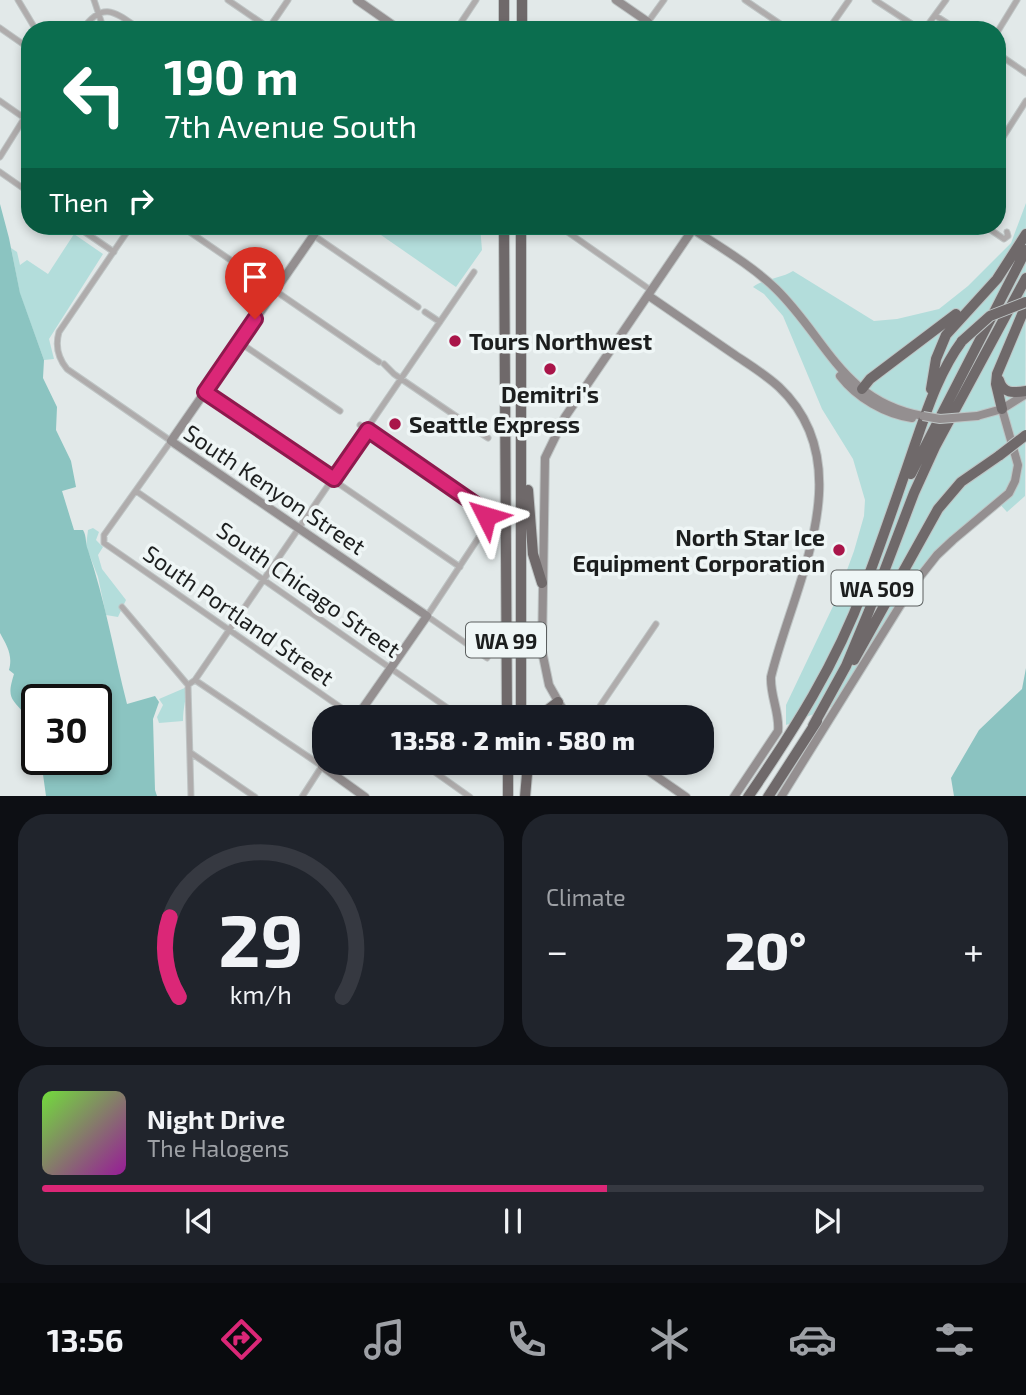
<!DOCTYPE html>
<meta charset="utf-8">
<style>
:root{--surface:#171b24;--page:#20242c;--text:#f1f3f6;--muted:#9ea1a6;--line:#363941;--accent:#db2777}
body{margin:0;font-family:"Exo 2",sans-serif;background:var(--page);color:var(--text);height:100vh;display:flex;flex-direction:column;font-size:26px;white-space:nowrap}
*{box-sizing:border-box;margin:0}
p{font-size:23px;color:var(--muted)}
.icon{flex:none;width:38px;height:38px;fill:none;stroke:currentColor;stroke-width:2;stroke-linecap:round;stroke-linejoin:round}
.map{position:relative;height:796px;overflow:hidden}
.sheet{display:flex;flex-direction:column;gap:18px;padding:18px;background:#0d0f14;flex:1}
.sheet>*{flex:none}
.top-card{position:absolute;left:21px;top:21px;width:985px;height:214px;border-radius:28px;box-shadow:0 4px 10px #0003;background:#0b6e4f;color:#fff;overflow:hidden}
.speed{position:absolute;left:21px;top:684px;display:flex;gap:14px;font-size:35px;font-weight:700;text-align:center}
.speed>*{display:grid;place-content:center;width:91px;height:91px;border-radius:50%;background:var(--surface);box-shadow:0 4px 10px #0003;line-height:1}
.speed .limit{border:4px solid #111;border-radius:10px;background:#fff;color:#111}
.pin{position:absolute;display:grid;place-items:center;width:60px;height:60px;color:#fff;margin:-72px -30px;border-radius:50% 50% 50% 0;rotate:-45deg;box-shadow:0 0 7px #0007}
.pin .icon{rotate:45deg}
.me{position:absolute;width:77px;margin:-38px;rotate:310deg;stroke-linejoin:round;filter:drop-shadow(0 0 5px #0008)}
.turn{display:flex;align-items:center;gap:24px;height:147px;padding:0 28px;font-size:32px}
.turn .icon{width:91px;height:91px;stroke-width:2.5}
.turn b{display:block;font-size:49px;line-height:60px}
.then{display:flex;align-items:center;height:66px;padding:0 28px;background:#0003;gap:14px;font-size:26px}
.big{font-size:52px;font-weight:800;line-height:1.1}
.sheet .card{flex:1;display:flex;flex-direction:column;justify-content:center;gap:10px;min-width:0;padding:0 24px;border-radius:28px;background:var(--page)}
.sheet .dial{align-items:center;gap:0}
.dial svg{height:182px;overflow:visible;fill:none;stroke:var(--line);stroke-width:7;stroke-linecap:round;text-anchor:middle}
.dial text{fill:var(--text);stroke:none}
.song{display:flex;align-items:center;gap:21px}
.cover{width:84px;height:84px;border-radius:10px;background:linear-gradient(135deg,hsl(100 70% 55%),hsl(300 70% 35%))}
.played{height:7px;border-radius:4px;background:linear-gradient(90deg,var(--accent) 60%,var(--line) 60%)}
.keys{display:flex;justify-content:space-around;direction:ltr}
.heat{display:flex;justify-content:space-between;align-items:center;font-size:38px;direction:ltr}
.sheet .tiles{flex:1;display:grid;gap:18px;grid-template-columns:1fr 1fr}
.card:last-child{grid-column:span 2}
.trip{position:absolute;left:312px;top:705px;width:402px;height:70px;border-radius:28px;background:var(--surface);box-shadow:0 4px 10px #0003;font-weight:800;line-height:70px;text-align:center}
.tab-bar{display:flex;height:112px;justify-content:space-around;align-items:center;background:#090b0e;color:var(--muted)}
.tab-bar .icon{width:49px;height:49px}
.tab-bar .active{color:var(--accent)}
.tab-bar b{font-size:32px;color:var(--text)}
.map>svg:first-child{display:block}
.green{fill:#b3dddb}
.forest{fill:#8bc3c1}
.water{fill:#8bc4c1}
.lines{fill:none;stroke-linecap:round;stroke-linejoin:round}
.street-casing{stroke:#bec4c4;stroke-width:7}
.secondary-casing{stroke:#bec4c4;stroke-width:10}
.highway-casing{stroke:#bec4c4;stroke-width:12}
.street{stroke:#afacac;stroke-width:5}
.secondary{stroke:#948f90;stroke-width:8}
.highway{stroke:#6f696a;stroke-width:10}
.secondary-bridge-casing{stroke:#bec4c4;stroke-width:10;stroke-linecap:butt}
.highway-bridge-casing{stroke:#bec4c4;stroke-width:12;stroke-linecap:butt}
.secondary-bridge{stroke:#948f90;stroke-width:8}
.highway-bridge{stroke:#6f696a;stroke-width:10}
.route-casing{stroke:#8e194d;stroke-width:18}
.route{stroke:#db2777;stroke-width:12}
.poi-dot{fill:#a91549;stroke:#eff6f6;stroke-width:2.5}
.labels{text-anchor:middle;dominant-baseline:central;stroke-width:7;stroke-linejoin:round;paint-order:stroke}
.shield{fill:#eff6f6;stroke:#5b5f5f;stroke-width:2}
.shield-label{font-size:21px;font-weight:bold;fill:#1c1e1e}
.poi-label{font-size:23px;font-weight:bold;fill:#1c1e1e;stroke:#eff6f6;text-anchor:start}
.street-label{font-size:23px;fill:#1c1e1e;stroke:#eff6f6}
</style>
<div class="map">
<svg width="1026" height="797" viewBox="0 0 1026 797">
<rect width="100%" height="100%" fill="#e2e9e9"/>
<!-- green -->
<path class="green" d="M1026 203 1025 496 1007 512 997 501 914 578 893 608 834 706 786 725V705L836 600 854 551 864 516 865 500 853 459 822 409 783 316 764 294 753 287C762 279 780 279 793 271L874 321 897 319 939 309 968 286 1011 243Z
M368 226H480L482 250 456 287Z
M74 234 103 254 49 339 54 359 44 360 20 294 11 248 17 252 20 265 27 260 48 274Z
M93 528 99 532 96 540 103 547 98 555 102 569 126 600 118 617 106 615 98 577 86 546 88 530Z
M187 687C186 699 183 709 183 721L159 723 157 717 163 705 159 699Z"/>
<!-- forest -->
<path class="forest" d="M1026 668V796H954L951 778 979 730 1022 689Z"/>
<!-- water -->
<path class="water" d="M0 204 9 238 20 293 44 360 43 378 57 407 56 430 71 461 76 487 62 491 74 530H83C87 537 85 543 88 550 105 600 114 653 127 704L155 696 159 702 153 719 155 790 157 796H46L41 760H96V700H37V743L31 731 26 730 23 722 26 715C10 698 7 697 14 674L9 670C13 655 7 646 0 633Z"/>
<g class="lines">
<!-- street casing -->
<g class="street-casing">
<path id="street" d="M18 0 36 30
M94 0 104 30
M228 0 266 26
M745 0 789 30
M875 0 921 30
M936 16 958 30
M271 25 288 0
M0 28 30 49
M82 30C103 0 115 12 141 30
M456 30 476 0
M660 30 648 22 664 0
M828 30 849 0
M924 30 946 0
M998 31 1017 0
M998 54 1026 73
M0 101 30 122
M998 145 1026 101
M0 157 30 109
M0 172 30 193
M76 226 114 252
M131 226 59 332C55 346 58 358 67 369L171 441 104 535V543L356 718
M181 226 379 362
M300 226 418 307
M559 226 652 291
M985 226 1004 239 1008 236 1007 232
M425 312 440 322
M239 342 340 411
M384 364 394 374 488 438
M205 392 460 567
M360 425 486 513V522L481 534 427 616 487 658
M136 491 462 718
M122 607 188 685 191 797
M195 680 322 766 302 797
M188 685 195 680 474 272
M592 718 656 624
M191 753 255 797
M422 763 470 797"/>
</g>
<!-- secondary casing -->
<g class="secondary-casing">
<path id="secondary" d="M357 0 400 30
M616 0 648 22 643 30
M320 226 171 441 427 616 356 718
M688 226C718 246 750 264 776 289 827 339 842 401 923 416
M649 296C677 315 704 334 732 353 748 364 765 374 779 387 863 466 793 586 771 677 770 696 780 713 778 731L734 797
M840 376C857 398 885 414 912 418
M977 416 1002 409 1026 394
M571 718 562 708 549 685 542 651 545 458 565 417 693 229
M324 763 322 766 365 797
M637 763 686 797
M781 797 911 588 937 555 953 540 1009 493 1015 481 1018 465 1002 409"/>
</g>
<!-- highway casing -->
<g class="highway-casing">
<path id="highway" d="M504 30V0
M522 30V0
M504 226 507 718
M521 226V718
M999 380C1003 394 1013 393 1026 391
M862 389 870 379 956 314
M931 389 936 359 946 335 997 279 1026 234
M1002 409 996 384 997 374 1026 305
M911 474 1026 250
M528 490 533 554 542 583
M854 660 938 509 961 482 1000 455
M537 718 558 702
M813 726 846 666 869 611 914 493 935 447 1026 278
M508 763V797
M525 797 528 763
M748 797C794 730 836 664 864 588 882 541 898 494 914 447 927 410 939 372 962 341
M768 797 817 721"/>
</g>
<!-- street -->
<use href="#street" class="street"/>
<!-- secondary -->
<use href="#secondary" class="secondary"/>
<!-- highway -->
<use href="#highway" class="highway"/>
<!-- secondary-bridge casing -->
<g class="secondary-bridge-casing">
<path id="secondary-bridge" d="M923 416 940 419 977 416"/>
</g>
<!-- highway-bridge casing -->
<g class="highway-bridge-casing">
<path id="highway-bridge" d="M962 341 990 316 1026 302
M1000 455 1026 435"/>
</g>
<!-- secondary-bridge -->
<use href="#secondary-bridge" class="secondary-bridge"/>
<!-- highway-bridge -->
<use href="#highway-bridge" class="highway-bridge"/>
</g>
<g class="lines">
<!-- route casing -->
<g class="route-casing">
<path id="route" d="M255 319 205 392 334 479 368 430 482 509 486 516"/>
</g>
<!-- route -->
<use href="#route" class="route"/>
</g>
<!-- markers -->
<g class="poi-dot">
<circle cx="455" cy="341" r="7"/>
<circle cx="550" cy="369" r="7"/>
<circle cx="395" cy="424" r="7"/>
<circle cx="839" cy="550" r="7"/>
</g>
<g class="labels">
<!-- shield labels -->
<g class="shield">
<rect x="831.5" y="570.5" width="91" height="35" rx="5"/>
<rect x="466" y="622.5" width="80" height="35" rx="5"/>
</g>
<g class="shield-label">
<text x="877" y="588">WA 509</text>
<text x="506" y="640">WA 99</text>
</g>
<!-- poi labels -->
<g class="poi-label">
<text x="469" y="341">Tours Northwest</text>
<text x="550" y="394" text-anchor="middle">Demitri's</text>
<text x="409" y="424">Seattle Express</text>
<text x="825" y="537" text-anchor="end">North Star Ice<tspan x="825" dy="26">Equipment Corporation</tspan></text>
</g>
<!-- street labels -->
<g class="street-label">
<text transform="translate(275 489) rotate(34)">South Kenyon Street</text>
<text transform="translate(309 589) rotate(35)">South Chicago Street</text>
<text transform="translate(239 615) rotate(35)">South Portland Street</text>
</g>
</g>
</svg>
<div class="speed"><div class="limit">30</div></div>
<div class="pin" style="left:255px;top:319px;background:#d93025"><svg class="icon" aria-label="arrive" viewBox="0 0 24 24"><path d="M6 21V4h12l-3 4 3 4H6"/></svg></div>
<svg class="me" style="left:486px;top:516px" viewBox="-20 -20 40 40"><path d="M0-17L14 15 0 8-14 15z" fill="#db2777" stroke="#fff" stroke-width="4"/></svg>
<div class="trip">13:58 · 2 min · 580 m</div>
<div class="top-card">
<div class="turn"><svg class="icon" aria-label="left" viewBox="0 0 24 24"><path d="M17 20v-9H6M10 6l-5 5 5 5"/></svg><div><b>190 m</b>7th Avenue South</div></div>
<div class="then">Then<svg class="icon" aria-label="right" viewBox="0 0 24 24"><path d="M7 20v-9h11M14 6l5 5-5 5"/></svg></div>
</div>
</div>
<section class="sheet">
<div class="tiles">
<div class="card dial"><svg viewBox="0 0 100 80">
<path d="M14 69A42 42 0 1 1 86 69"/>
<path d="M14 69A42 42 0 0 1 10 34" stroke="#db2777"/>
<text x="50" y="56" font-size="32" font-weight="700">29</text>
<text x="50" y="72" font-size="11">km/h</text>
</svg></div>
<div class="card"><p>Climate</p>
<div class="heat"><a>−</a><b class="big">20°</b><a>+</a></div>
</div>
<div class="card">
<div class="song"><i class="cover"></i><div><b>Night Drive</b><p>The Halogens</p></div></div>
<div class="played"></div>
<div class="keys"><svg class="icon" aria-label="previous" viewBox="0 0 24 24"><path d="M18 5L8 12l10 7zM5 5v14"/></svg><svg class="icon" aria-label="pause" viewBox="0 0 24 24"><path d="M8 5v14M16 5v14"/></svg><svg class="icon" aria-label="next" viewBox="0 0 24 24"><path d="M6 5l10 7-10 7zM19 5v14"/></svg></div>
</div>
</div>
</section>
<nav class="tab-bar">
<b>13:56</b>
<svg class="icon active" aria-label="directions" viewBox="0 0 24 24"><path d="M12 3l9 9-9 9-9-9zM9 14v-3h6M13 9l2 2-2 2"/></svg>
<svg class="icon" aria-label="music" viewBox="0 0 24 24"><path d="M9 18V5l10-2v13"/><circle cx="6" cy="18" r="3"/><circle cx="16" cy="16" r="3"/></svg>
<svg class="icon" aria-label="phone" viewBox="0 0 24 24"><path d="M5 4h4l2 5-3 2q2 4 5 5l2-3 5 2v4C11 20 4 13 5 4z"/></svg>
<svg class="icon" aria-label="climate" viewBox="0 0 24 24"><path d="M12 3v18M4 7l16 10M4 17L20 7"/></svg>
<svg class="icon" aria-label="car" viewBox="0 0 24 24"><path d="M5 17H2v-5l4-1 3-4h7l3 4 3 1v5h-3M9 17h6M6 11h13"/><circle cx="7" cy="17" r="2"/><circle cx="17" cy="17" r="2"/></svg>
<svg class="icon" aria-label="filters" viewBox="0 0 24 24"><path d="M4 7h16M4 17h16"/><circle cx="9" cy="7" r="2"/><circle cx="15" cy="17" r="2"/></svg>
</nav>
